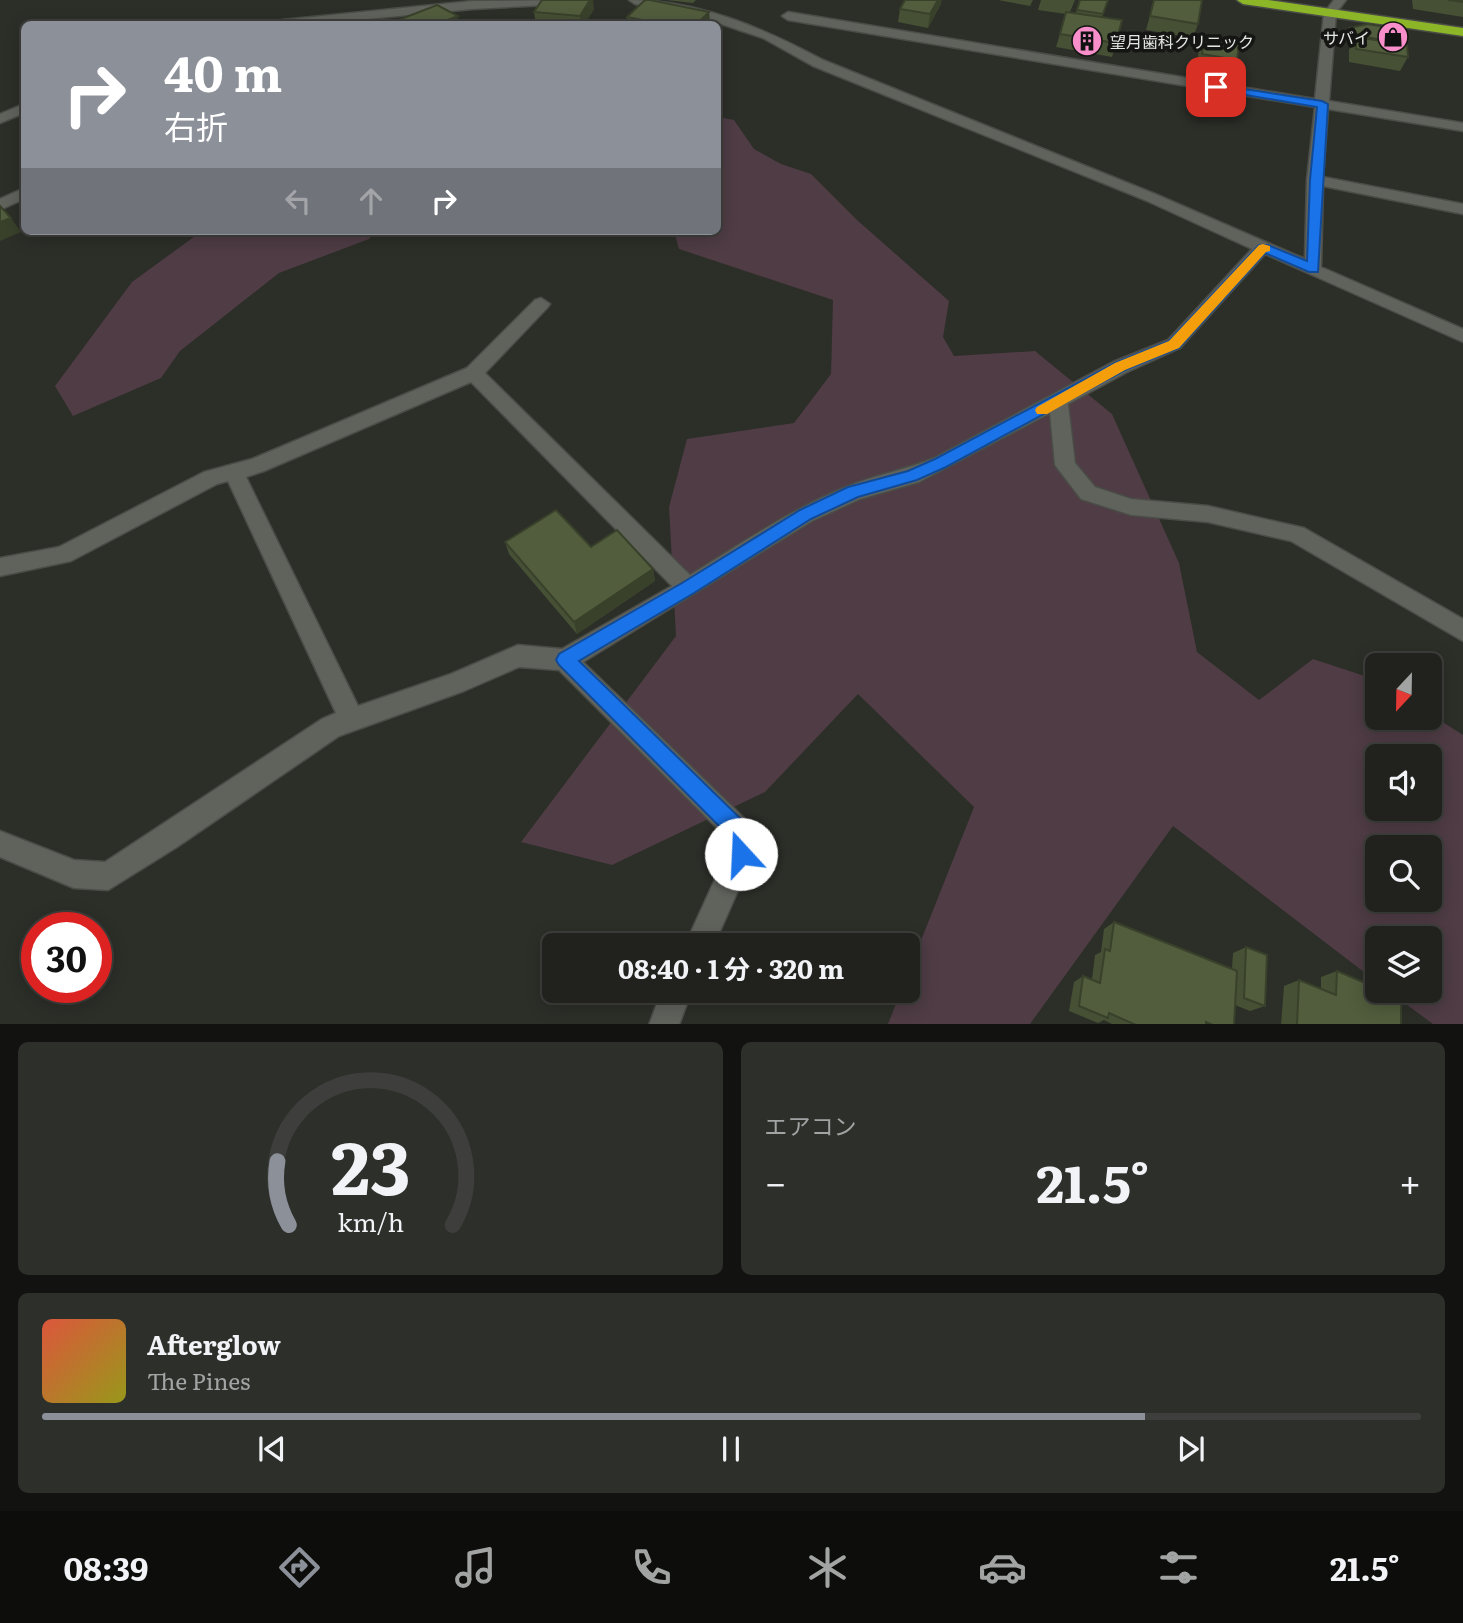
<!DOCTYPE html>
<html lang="ja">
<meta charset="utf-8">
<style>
:root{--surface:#21221e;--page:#2d2f2b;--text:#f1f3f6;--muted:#a2a4a4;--line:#3e3f3c;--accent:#8c9099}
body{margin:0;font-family:Literata,"Noto Sans JP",serif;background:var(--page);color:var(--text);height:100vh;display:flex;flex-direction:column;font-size:26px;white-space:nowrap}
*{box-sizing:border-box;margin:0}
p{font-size:23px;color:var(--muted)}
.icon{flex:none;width:38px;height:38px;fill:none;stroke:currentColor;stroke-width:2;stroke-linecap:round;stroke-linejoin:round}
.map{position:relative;height:1024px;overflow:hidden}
.details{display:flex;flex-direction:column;gap:18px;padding:18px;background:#121310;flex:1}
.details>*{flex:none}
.top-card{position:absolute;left:21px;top:21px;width:700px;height:214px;border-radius:10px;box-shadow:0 4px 18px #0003,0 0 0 2px var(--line);background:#8c9099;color:#fff;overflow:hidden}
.needle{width:46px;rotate:202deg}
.controls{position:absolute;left:1365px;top:653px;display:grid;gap:14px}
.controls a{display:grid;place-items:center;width:77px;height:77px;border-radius:10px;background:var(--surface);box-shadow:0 4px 18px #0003,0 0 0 2px var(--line);font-size:35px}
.speed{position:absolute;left:21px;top:912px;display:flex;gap:14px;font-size:35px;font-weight:700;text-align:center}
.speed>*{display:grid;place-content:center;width:91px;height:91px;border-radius:50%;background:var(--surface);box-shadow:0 4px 18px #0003,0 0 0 2px var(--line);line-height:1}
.speed .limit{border:10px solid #d22;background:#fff;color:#111}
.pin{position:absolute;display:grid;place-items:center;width:60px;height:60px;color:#fff;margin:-30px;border-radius:14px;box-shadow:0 4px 10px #0006}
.me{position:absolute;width:77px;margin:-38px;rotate:340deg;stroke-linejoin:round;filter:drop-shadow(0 0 5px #0008)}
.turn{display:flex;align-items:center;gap:24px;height:147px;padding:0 28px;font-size:32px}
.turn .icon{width:91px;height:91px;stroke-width:2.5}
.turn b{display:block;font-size:49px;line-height:60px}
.lanes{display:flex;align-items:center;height:66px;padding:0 28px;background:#0003;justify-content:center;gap:35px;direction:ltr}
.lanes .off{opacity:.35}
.big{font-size:52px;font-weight:700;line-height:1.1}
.details .card{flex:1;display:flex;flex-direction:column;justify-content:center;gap:10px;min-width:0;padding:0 24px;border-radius:10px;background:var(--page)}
.details .dial{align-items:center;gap:0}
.dial svg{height:182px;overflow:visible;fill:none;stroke:var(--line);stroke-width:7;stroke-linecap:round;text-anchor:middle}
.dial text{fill:var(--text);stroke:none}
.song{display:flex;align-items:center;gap:21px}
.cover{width:84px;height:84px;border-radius:10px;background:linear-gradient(135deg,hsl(10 70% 55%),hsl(60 70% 35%))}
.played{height:7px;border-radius:4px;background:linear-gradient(90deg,var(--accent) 80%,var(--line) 80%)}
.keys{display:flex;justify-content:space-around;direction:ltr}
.heat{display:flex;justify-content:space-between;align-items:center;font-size:38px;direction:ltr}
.details .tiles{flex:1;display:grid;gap:18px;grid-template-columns:1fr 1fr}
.card:last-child{grid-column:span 2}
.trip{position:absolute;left:542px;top:933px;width:378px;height:70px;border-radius:10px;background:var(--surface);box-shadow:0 4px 18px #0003,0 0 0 2px var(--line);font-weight:700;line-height:70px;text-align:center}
.tabs{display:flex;height:112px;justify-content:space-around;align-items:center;background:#0d0e0c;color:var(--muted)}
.tabs .icon{width:49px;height:49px}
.tabs .on{color:var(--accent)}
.tabs b{font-size:32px;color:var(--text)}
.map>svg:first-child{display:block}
.green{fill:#4f3c45;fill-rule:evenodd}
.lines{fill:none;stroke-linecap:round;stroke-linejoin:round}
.minor-casing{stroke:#4a4c47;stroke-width:3}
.highway-casing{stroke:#4a4c47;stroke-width:3}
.minor{fill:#60625c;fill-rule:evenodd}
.highway{fill:#8cb527;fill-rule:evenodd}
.wall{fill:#465034}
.shaded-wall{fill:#39412b}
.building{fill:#515d3d;stroke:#39412b;stroke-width:2}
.route{fill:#1a73e8;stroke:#114b97;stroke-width:2}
.slow{fill:#f59e0b}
.labels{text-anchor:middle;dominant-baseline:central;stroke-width:7;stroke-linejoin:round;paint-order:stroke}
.far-poi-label{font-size:16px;fill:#e4e6e2;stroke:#151613;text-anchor:end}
</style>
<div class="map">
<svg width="1463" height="1025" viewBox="0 0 1463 1025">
<rect width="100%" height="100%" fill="#2c2e28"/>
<!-- green -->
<path class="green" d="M718 117 734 120 754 149 781 164 811 174 857 220 949 301 943 337 954 356 1035 351 1112 414 1179 563 1197 652 1259 700 1313 659 1377 680V718H1430V714L1463 735V1024H1433L1388 991 1430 990V938H1377V982L1173 826 1030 1024H888L901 991 908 990V973L974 807 858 694 765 792 612 865 521 842 676 636 669 507 687 439 794 423 831 374 833 300 679 249 674 231H718ZM1377 756H1430V808H1377ZM1377 847H1430V900H1377Z
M202 231H375L369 239 279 273 180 351 161 378 73 416 55 386 132 282Z"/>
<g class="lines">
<!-- minor casing -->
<g class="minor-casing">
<path id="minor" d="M572 0 566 4 473 9 314 24H276L282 20 473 1Z
M629 0C698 0 763 28 823 60L1155 194 1305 259 1307 180 1315 107 788 20 782 16 788 12 1315 99 1324 13 1334 0H1346L1336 13 1329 101 1463 123V131L1328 109 1323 177 1463 204V214L1323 186 1321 267 1463 329V342L1265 254 1180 348 1127 372 1068 404 1075 463 1095 487 1131 499 1208 506 1304 528 1463 619V641L1291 541 1208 522 1131 515 1081 499 1055 465 1050 413 919 482 860 499 812 521 583 662 744 818 754 854 714 945H685L727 853 723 834 559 670 519 667 464 691 339 736 177 847 108 890 74 888 0 857V831L74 860 105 862 322 719 336 713 228 481 217 484 71 561 0 576V558L59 547 204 472 252 459 467 368 535 300 541 298 550 304 547 308 485 373 690 575C741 544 791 509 846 487 875 475 905 470 934 458L1113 362 1168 340 1252 249 1145 200 813 66 763 38 697 16 635 4ZM471 382 672 586 562 649 518 645 451 674 358 706 246 477 264 471Z
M24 104V113L0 123V114Z
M24 188V199L0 210V199Z
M662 990H692L679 1025H649Z"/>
</g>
<!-- highway casing -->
<g class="highway-casing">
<path id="highway" d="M1237 0H1268L1463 28V36L1243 4Z"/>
</g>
<!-- minor -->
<use href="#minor" class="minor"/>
<!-- highway -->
<use href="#highway" class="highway"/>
</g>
<!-- wall -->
<path class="wall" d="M666 0H696L693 3Z
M998 0H1033L1030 6Z
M1041 0H1075L1070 12 1076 13 1080 0H1108L1102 17 1116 43 1112 57 1056 47 1066 14 1038 10Z
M1154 0H1202L1198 24 1193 38 1146 30Z
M1412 0H1463V17L1413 9Z
M941 4 928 28 898 22 900 9Z
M594 9 585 24H536L534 12Z
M709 12 710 24H627V17Z
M1349 28 1404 45 1408 57 1400 71 1349 62V50L1354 42 1345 40 1346 35Z
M1205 37 1237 60 1231 74 1196 68 1199 50Z
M505 542 591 547 653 569 655 581 577 634 509 554Z
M1114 922 1232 969 1233 953 1246 947 1265 1006 1250 1011 1235 1005 1234 1025H1114L1104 1020 1098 1023 1069 1011 1074 982 1083 976 1092 979 1095 955 1101 952 1104 929Z
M1337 971 1401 1025H1281L1284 986 1299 980 1321 989V977Z"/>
<!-- shaded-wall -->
<path class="shaded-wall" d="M590 0H593L594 9 585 24H581L580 16Z
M938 0H942L941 4 928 28 930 14Z
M709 12 710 24H697Z
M458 16 459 24H437Z
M11 218 21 232 0 241V222Z
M653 569 655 581 577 634 574 622Z"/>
<!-- building -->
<path class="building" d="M542 0H590L580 16 534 12Z
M645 0H650L709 12 697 24H662L627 17Z
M905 0H938L930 14 900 9Z
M1080 0H1108L1103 14 1077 10Z
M1154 0H1202L1198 24 1150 16Z
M1448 0H1463V2Z
M437 5 458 16 437 24H397L393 22Z
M1066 12 1122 20 1116 43 1060 34Z
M1368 24 1403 30 1404 45 1349 33V28Z
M1205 37 1239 43 1237 60 1202 54Z
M1356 37 1407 45 1408 57 1356 49Z
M0 206 11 218 0 222Z
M556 510 591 547 617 530 653 569 574 622 505 542Z
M1114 922 1237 971 1234 1025H1213L1206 1022V1025H1136L1109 1013 1108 1018 1079 1006 1083 976 1100 983 1105 949 1110 951Z
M1246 947 1267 955 1265 1006 1244 998Z
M1337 971 1377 988V990H1384L1401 998V1025H1297L1299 980 1336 995Z"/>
<!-- route -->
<path class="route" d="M1212 84 1322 101 1328 104 1318 272H1309L1265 253 1179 348 1125 370 946 467 917 480 858 497 811 519 694 593 579 661 742 820 752 854 749 862 741 865 734 862 726 833 559 665 556 660 559 654 682 583 800 510 848 487 908 471 935 459 1115 363 1169 341 1259 245H1268L1307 261 1310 180 1317 107 1216 90 1210 87Z"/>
<!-- slow -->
<path class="slow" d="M1263 244 1270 246V251L1266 252 1179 348 1125 370 1047 414H1037L1035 410 1037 407 1115 363 1169 341 1259 245Z"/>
<!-- icons -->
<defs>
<g id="shop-disc" transform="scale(1.575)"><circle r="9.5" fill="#f98fca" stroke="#151613"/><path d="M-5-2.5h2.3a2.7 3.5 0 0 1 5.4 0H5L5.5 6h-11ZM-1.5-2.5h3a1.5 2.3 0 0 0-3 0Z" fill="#111"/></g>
<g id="building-disc" transform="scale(1.575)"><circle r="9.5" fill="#f98fca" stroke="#151613"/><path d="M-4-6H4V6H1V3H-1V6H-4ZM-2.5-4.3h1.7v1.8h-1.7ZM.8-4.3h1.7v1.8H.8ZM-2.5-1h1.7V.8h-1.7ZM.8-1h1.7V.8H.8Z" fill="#111"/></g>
</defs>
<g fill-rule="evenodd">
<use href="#shop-disc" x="1393" y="37"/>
<use href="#building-disc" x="1087" y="41"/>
</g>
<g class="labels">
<!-- far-poi labels -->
<g class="far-poi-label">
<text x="1370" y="37">サバイ</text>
<text x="1110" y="41" text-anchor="start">望月歯科クリニック</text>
</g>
</g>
</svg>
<div class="controls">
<a><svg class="needle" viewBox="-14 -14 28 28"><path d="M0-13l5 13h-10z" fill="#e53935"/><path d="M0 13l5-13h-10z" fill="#a2a4a4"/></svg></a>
<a><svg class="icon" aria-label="sound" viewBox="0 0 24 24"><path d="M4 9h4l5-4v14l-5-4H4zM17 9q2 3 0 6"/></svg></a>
<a><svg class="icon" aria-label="search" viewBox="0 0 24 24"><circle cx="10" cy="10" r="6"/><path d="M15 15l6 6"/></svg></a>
<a><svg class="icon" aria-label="layers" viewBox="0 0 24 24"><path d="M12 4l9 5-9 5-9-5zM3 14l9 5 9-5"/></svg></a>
</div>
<div class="speed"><div class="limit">30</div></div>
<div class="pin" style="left:1216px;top:87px;background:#d93025"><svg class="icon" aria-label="arrive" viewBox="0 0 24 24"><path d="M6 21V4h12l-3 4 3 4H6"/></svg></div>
<svg class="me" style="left:741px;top:854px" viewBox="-20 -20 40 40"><circle r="19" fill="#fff"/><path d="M0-13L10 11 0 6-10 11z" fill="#1a73e8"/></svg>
<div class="trip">08:40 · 1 分 · 320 m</div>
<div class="top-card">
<div class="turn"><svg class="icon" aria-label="right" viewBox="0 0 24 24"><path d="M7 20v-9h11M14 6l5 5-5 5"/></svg><div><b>40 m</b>右折</div></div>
<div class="lanes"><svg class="icon off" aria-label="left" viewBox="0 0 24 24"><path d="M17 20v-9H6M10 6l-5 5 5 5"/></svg><svg class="icon off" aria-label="ahead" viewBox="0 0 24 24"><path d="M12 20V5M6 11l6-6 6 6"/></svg><svg class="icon" aria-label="right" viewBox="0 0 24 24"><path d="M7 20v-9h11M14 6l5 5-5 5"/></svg></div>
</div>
</div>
<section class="details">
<div class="tiles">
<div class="card dial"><svg viewBox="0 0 100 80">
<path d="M14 69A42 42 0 1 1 86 69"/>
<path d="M14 69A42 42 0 0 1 9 41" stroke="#8c9099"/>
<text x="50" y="56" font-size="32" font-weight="700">23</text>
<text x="50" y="72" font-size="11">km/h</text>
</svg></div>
<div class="card"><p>エアコン</p>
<div class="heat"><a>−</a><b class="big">21.5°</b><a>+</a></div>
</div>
<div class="card">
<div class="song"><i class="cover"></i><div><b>Afterglow</b><p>The Pines</p></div></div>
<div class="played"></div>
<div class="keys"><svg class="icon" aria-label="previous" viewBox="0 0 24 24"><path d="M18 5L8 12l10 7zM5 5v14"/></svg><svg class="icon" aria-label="pause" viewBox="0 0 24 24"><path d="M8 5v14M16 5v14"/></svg><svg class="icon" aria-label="next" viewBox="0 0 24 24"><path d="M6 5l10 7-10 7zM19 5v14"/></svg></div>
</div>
</div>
</section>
<nav class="tabs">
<b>08:39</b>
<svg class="icon on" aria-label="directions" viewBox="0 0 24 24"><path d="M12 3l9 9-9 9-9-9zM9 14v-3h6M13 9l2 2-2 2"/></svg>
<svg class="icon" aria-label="music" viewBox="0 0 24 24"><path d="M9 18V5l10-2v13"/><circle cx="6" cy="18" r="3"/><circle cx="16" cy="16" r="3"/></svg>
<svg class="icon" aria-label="phone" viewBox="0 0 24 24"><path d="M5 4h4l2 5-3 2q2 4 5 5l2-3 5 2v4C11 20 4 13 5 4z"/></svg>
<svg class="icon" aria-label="climate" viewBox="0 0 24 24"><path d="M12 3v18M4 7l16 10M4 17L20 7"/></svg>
<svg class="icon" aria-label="car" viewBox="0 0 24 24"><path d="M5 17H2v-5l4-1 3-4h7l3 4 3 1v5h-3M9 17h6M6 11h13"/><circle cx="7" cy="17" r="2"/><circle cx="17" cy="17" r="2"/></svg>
<svg class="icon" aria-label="filters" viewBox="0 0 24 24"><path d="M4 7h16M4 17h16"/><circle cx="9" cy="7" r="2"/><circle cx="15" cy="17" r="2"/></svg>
<b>21.5°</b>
</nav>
